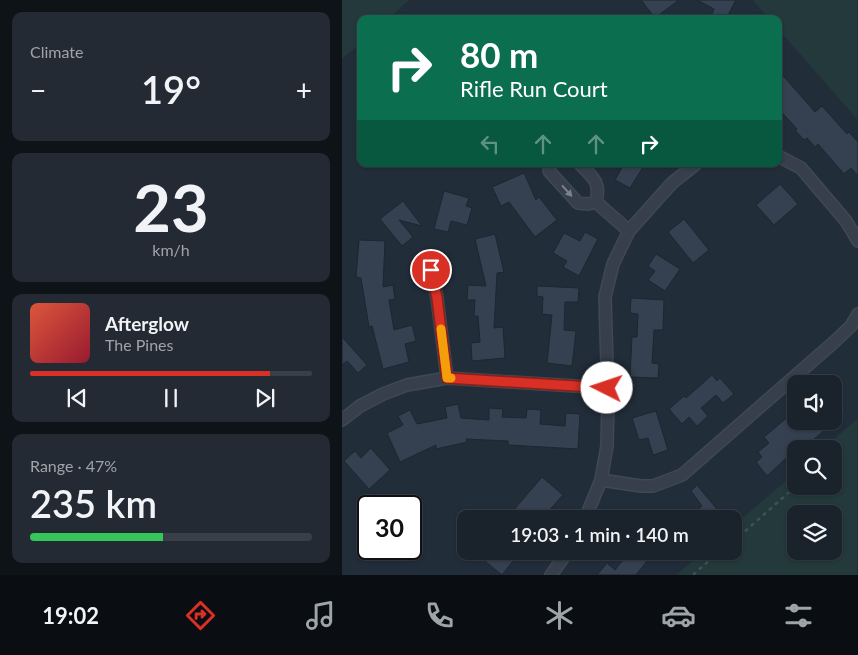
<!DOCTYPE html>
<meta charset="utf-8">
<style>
:root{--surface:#1a222c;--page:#232a34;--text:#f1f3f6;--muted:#9fa4a9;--line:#383f48;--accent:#d93025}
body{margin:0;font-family:Lato,sans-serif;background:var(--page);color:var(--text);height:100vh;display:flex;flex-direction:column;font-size:19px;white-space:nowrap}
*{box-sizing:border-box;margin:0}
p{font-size:16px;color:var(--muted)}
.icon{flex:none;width:28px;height:28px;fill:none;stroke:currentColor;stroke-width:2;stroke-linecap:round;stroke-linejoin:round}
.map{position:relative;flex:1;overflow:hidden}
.sheet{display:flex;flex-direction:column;gap:12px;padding:12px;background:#0e1318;width:342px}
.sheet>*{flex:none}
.top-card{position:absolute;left:15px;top:15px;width:425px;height:152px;border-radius:10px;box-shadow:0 1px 4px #0004,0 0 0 1px var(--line);background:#0b6e4f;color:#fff;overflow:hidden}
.tools{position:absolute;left:445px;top:375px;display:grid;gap:10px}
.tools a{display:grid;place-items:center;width:55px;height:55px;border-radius:10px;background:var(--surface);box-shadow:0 1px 4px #0004,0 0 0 1px var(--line);font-size:25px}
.speed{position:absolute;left:15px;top:495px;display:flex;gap:10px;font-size:25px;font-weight:700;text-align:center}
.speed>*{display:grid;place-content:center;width:65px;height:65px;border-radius:50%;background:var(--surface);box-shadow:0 1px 4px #0004,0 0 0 1px var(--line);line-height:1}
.speed .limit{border:2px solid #111;border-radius:8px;background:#fff;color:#111}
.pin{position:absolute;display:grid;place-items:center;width:42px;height:42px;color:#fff;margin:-21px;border:2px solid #fff;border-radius:50%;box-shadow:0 1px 5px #0007}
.me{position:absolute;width:55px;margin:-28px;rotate:274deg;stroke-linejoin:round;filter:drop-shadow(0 0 4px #0008)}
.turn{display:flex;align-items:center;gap:18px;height:105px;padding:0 20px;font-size:22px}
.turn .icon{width:65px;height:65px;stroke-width:2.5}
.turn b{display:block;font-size:35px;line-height:42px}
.lanes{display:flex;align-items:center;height:48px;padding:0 20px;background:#0003;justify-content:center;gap:25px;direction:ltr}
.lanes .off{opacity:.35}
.big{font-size:38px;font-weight:600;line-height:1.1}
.sheet .widget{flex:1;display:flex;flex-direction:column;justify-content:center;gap:8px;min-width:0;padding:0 18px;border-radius:10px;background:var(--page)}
.sheet .dial{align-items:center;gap:0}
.dial b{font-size:65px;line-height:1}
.song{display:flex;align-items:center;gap:15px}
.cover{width:60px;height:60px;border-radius:8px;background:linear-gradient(135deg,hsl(10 70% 55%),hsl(350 70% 35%))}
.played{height:5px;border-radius:2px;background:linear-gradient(90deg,var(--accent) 85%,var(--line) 85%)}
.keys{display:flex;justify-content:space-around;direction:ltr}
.heat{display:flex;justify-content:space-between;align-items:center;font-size:28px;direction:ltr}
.charge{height:8px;border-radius:4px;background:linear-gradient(90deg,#34c759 47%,var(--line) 0)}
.trip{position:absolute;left:115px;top:510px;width:285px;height:50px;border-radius:10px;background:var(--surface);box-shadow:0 1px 4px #0004,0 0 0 1px var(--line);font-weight:600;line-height:50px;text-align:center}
.tabs{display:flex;height:80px;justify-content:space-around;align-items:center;background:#0a0e12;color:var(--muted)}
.tabs .icon{width:35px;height:35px}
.tabs .active{color:var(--accent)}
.tabs b{font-size:22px;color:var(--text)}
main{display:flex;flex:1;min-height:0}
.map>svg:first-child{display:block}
.green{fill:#24393b;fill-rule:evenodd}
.building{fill:#354150;stroke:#1d2631}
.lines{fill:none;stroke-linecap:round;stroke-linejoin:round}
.street-casing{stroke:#3f4853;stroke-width:14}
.path{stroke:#3d5254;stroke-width:2.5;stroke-dasharray:4 4;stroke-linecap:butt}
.street{stroke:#363f4b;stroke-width:11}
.oneway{fill:#7a838f}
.route-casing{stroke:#8d1f18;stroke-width:12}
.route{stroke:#d93025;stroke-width:9}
.slow{stroke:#f59e0b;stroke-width:9}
</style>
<main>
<section class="sheet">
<div class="widget"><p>Climate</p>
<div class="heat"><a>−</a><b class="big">19°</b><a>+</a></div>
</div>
<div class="widget dial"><b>23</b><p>km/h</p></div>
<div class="widget">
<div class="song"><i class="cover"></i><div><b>Afterglow</b><p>The Pines</p></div></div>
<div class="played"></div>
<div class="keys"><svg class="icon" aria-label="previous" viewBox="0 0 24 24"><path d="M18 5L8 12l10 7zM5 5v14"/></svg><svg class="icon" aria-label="pause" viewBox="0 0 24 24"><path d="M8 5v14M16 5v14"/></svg><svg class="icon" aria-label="next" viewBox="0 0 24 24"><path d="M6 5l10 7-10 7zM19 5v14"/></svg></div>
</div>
<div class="widget"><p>Range · 47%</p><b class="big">235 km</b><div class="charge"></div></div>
</section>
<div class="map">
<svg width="516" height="575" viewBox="0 0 516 575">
<rect width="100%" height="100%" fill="#222d3a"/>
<!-- green -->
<path class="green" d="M0 0H67L46 19H19V43L0 59Z
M411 0H515V119L436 29V19H427Z
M515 419V575H334L362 551H391V526L454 472V486H491V449H481ZM454 514H491V551H454Z"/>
<!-- building -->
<path class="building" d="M299 0H337L313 18Z
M355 0H394L384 19H368L372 9Z
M436 70 473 112 480 106 505 134 507 132 516 142V176L509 168 502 174 476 144 473 147 465 138 462 140 453 130 455 129 436 108Z
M282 164H303L288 188 273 180Z
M182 173 194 200 197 197 215 220 193 237 167 202 159 206 150 187Z
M438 184 456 204 432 225 414 205Z
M102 191 127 198 124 206 130 208 125 225 109 221 106 232 92 229Z
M61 201 80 226 57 220 71 237 60 246 38 219Z
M342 219 367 250 351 263 326 232Z
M243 232 256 239 237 276 221 267 225 261 211 253 222 233 238 241Z
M153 234 162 272 155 273 152 328 161 327 163 358 130 361 129 343 138 342 136 316H132L133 300H125L126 285 144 286 133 239Z
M17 240 43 241 41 287 51 285 53 299 47 300 52 330 70 325 74 341 63 344 67 362 41 369 30 326 27 327 19 278 14 277Z
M314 254 338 269 323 291 306 280 313 271 306 266Z
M195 286 237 288 236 302H223L222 330 234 331 230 366 205 363 210 315 200 314 201 297 195 296Z
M289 298 322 300 321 330H312L310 363 317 364 316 378 288 377 290 337H295L296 314 288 313Z
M0 337 25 365 16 373 5 361 0 365Z
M370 375 375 381 378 378 392 394 381 403 374 395 359 408 366 416 355 426 347 417 340 424 327 409 342 396 344 398Z
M491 394 503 409 491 418Z
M116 404 119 418 147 420V408L161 409 160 417 184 418 185 409 199 410 198 424 223 426 224 413 238 414 236 449 166 445V441L124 439 125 442 94 449V445L58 462 45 433 61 425 56 416 68 410 75 424 105 418 103 407Z
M454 410V421H494L461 448 459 445 454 449 425 476 414 462 420 457 416 452 427 443 422 437Z
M314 411 326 450 311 455 306 438 297 440 290 418Z
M29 448 48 470 27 489 2 461 13 451 19 458Z
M200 477 221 495 204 514 199 509 191 519H164Z
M355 485 383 519H345L360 506 349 491Z
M143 551H173L168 558 171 561 160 575 138 557Z
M288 551H313L294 575H255L265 563 273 570Z"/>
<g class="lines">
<!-- street casing -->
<g class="street-casing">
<path id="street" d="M436 156 459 168 504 221 516 241
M208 164 207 171 236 203 246 204 254 202
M238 164C251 178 259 182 254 202
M254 202 287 231
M89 270 95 298 105 378
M0 420 18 406 41 394 65 385 105 378 265 388
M259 480 299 486H311L340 475 491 343 509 326 516 314
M243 519 259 480 265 446 266 400 263 297 271 264 287 231 330 183 354 164
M209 575 226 551"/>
</g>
<!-- path -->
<path class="path" d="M491 451 496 446
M391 542 454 486
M351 575 378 551"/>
<!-- street -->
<use href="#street" class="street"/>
</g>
<!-- one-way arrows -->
<defs><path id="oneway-solid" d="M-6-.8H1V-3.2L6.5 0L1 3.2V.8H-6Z" transform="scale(1.25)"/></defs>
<use class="oneway" href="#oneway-solid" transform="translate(225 191) rotate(48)"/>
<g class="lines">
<!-- route casing -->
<g class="route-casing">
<path id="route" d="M89 270 95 298 105 378 265 388"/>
</g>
<!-- route -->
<use href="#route" class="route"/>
<!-- slow -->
<path class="slow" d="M99 329 105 378H109"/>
</g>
</svg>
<div class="tools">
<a><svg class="icon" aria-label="sound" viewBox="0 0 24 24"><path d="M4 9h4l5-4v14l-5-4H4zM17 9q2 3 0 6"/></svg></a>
<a><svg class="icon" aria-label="search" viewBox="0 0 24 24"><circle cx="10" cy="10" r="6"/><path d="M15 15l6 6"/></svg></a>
<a><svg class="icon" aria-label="layers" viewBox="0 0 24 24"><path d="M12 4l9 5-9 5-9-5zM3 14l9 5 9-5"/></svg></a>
</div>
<div class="speed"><div class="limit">30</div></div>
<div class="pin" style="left:89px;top:270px;background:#d93025"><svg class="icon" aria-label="arrive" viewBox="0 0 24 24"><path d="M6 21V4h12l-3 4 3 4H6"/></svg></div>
<svg class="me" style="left:265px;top:388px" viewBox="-20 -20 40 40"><circle r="19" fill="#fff"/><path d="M0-13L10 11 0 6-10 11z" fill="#d93025"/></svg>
<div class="trip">19:03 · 1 min · 140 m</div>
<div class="top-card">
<div class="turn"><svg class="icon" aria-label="right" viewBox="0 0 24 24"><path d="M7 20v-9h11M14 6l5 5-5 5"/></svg><div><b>80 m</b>Rifle Run Court</div></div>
<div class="lanes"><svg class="icon off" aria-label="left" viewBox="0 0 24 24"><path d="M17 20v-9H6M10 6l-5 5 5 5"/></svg><svg class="icon off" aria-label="ahead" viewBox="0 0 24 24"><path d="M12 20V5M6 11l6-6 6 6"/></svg><svg class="icon off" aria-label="ahead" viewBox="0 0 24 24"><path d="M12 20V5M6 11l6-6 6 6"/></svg><svg class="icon" aria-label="right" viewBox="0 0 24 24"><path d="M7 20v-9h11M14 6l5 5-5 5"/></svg></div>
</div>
</div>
</main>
<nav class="tabs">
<b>19:02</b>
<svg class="icon active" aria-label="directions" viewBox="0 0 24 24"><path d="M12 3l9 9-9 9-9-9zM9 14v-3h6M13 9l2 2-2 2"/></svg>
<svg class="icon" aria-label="music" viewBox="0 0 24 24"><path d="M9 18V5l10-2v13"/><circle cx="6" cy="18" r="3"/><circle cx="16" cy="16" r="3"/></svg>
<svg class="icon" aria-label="phone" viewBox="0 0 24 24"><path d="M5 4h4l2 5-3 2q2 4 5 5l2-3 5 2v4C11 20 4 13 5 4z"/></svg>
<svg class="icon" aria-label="climate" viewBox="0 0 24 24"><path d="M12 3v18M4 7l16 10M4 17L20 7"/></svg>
<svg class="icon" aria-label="car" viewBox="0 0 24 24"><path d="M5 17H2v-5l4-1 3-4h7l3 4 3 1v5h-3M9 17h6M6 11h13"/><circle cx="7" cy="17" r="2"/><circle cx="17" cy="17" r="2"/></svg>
<svg class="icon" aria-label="filters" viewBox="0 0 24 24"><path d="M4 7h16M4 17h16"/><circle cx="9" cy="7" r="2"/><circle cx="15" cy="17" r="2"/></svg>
</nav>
